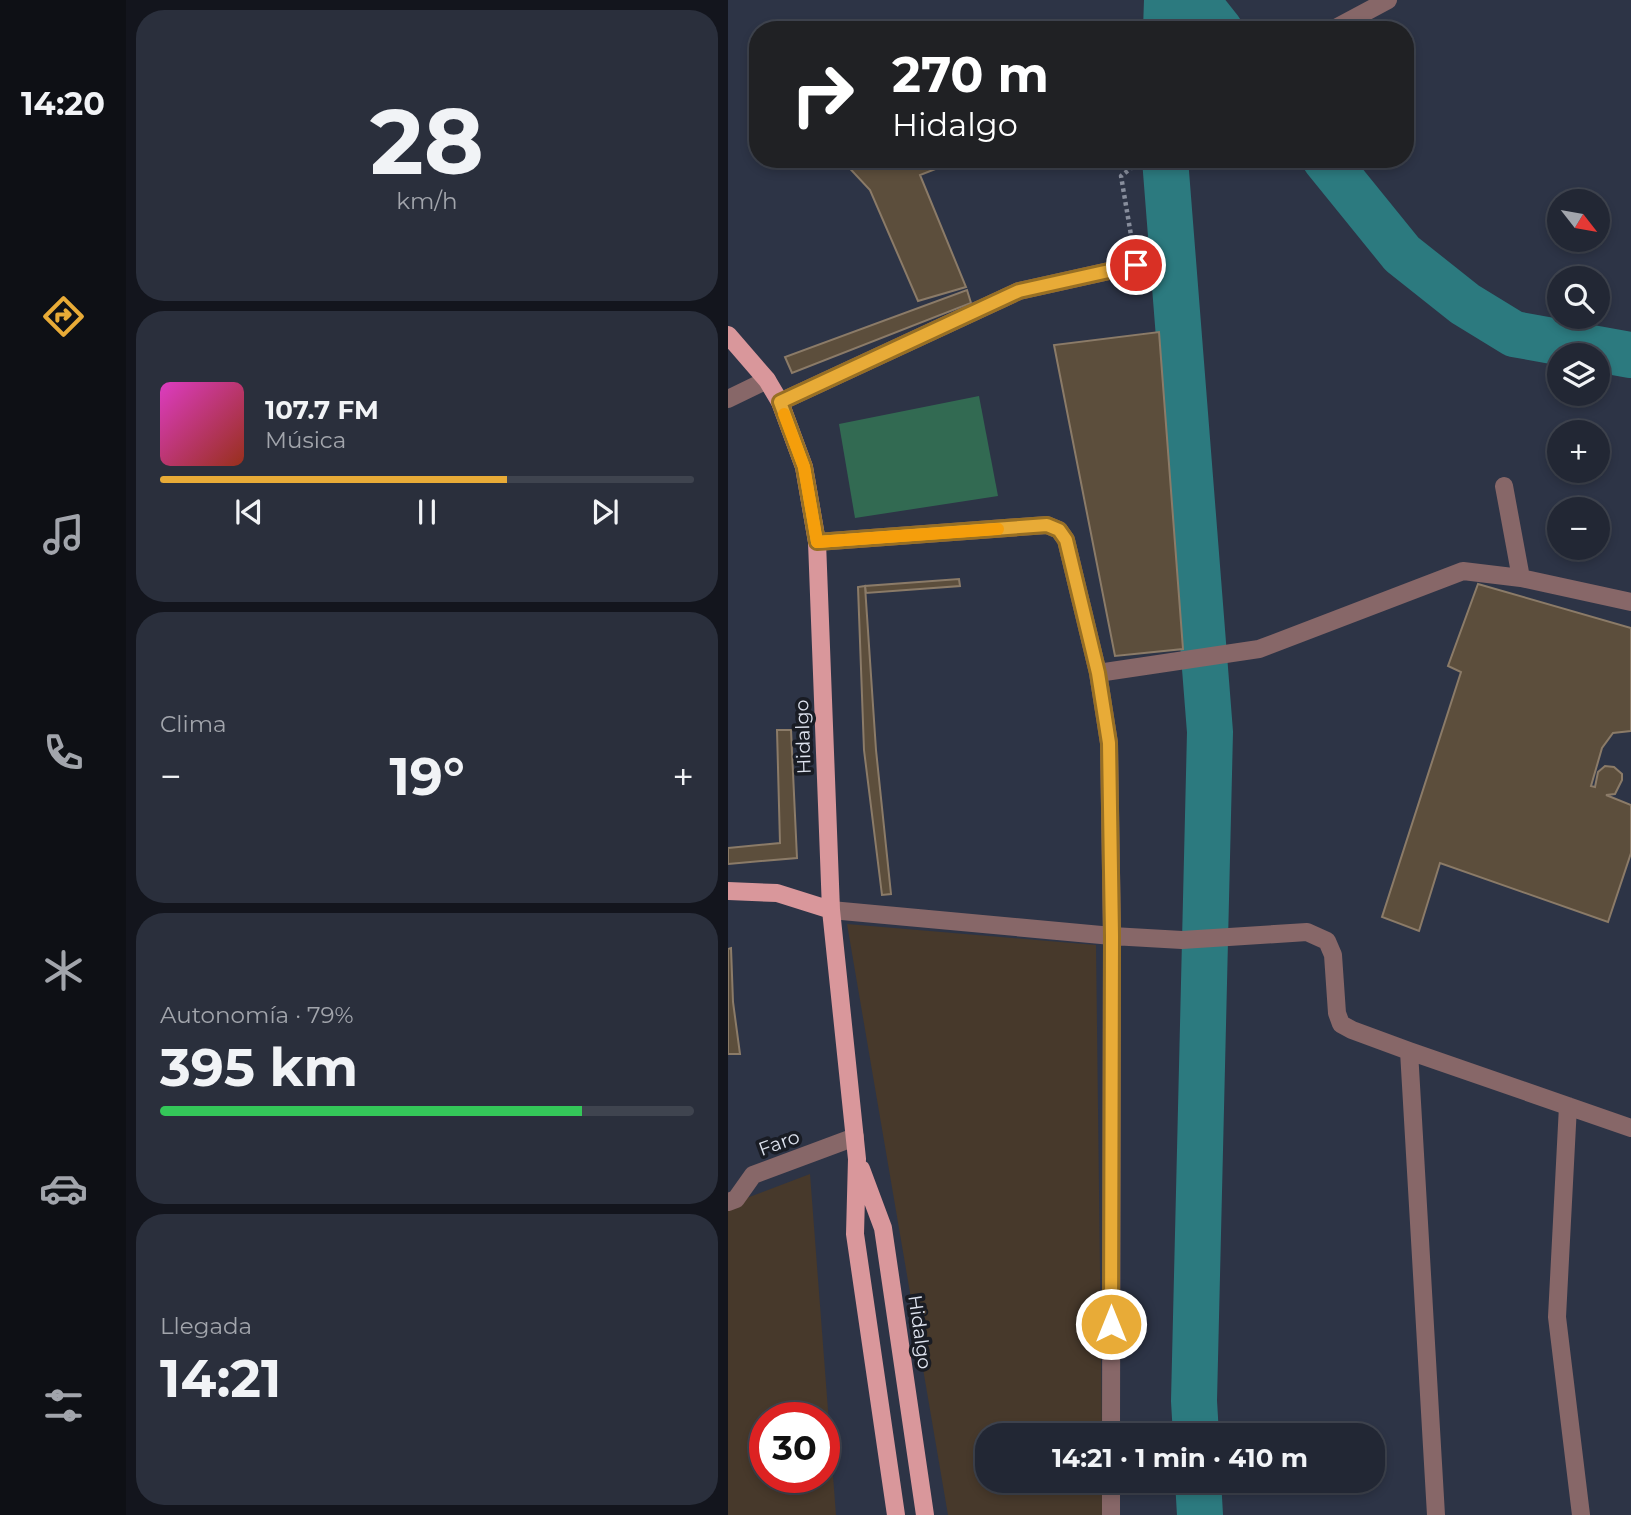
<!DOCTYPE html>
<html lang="es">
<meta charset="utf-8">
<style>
:root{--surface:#222734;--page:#2a2f3c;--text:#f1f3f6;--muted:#a2a5ac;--line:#3f444f;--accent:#e8ab37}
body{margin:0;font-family:Montserrat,sans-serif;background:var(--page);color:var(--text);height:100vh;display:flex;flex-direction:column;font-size:26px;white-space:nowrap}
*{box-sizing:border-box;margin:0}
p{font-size:23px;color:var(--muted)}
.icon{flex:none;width:38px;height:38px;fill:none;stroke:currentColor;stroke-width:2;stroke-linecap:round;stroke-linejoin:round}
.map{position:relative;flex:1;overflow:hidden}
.panel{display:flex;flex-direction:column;gap:10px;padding:10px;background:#13151d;width:602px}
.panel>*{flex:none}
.banner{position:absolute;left:21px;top:21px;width:665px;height:147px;border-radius:28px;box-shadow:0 4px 10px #0003,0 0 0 2px var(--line);background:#202124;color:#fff;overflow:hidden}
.needle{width:46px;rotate:121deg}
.fabs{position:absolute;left:819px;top:189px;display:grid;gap:14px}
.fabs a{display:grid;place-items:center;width:63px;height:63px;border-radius:50%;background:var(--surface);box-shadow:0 4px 10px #0003,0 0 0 2px var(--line);font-size:35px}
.speed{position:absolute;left:21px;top:1402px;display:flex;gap:14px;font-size:35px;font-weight:700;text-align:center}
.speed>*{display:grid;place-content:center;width:91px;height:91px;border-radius:50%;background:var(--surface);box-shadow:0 4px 10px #0003,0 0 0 2px var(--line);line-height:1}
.speed .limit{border:10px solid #d22;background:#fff;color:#111}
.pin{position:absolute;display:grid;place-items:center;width:60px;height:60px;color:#fff;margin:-30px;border:4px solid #fff;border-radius:50%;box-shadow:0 2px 7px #0007}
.me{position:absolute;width:77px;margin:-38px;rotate:0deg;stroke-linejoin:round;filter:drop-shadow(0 0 5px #0008)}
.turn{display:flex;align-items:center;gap:24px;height:147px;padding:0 28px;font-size:32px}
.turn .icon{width:91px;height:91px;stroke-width:2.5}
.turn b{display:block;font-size:49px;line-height:60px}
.big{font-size:52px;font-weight:700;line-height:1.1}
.panel .widget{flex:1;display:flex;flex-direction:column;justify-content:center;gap:10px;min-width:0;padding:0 24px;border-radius:28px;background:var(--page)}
.panel .dial{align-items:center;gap:0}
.dial b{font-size:91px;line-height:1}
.song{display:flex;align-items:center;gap:21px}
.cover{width:84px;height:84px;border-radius:10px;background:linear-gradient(135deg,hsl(310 70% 55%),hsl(10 70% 35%))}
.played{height:7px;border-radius:4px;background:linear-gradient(90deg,var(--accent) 65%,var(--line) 65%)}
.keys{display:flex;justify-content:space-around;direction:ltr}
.heat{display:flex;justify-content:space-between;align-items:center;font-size:38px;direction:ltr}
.charge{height:10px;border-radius:5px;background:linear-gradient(90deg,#34c759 79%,var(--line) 0)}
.trip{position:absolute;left:247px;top:1423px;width:410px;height:70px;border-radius:28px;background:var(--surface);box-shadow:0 4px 10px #0003,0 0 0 2px var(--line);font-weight:700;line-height:70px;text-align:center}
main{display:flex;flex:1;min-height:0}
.dock{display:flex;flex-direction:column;width:126px;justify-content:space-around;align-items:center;background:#0e1015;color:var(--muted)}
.dock .icon{width:49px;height:49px}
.dock .on{color:var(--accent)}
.dock b{font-size:32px;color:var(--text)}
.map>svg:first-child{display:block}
.commercial{fill:#47392b;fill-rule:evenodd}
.green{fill:#326a52}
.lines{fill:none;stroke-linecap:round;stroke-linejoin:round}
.river{stroke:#2c7a7f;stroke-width:46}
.building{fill:#5c4e3c;stroke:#8b7b68;stroke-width:2}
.path{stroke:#888e9d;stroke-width:4.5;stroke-dasharray:3.5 3.5;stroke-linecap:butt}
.minor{stroke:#876768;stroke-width:18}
.major{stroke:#d9979b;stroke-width:18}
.route-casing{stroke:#976f24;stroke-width:18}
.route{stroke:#e8ab37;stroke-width:12}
.slow{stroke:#f59e0b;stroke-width:12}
.labels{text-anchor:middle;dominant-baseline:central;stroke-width:7;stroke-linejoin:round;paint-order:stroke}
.street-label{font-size:19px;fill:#dee3ef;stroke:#191c24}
</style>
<main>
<nav class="dock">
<b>14:20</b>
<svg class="icon on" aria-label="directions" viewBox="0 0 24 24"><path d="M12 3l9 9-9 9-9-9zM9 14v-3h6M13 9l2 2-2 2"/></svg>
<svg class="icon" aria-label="music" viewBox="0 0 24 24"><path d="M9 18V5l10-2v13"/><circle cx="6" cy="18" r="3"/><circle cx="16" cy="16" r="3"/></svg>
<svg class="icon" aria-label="phone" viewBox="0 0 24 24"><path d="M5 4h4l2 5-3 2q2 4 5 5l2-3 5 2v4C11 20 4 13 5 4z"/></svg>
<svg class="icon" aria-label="climate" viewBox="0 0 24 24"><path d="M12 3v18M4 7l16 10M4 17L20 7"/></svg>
<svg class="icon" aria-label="car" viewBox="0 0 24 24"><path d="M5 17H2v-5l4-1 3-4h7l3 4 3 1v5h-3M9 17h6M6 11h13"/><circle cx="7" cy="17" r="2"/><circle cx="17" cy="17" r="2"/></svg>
<svg class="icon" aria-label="filters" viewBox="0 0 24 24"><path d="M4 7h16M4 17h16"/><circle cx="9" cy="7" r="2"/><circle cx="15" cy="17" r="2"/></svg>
</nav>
<section class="panel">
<div class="widget dial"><b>28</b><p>km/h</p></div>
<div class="widget">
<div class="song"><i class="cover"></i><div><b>107.7 FM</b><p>Música</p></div></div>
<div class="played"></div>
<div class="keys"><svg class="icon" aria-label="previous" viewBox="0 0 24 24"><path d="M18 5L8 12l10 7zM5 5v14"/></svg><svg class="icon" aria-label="pause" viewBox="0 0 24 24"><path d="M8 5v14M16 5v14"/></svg><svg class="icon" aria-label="next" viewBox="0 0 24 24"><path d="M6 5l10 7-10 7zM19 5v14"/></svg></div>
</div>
<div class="widget"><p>Clima</p>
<div class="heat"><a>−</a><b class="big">19°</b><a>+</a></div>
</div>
<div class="widget"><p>Autonomía · 79%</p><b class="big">395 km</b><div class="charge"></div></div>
<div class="widget"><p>Llegada</p><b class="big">14:21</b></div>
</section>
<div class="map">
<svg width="903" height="1515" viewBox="0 0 903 1515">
<rect width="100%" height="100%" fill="#2d3446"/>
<!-- commercial -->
<path class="commercial" d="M119 924 368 945 374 1435H259V1480L374 1481 375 1515H220Z
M82 1174 108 1515H0V1205ZM37 1418H96V1477H37Z"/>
<!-- green -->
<path class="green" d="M251 396 270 496 127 518 111 424Z"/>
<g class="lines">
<!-- river -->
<path class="river" d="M468 0 492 30
M438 30 439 0
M437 159 482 732 466 1401 468 1435
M597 159 674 254 737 304 786 334 903 355
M470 1480 472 1515"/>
</g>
<!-- building -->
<path class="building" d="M113 159H233L192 175 238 287 190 301 142 190Z
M239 290 243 303 64 373 57 357Z
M431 332 455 649 387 656 326 345Z
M231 579 232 586 138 593 137 586Z
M750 584 903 628V731L885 733 874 748 863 786 867 787 870 772 877 766 886 767 894 774V780L887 794 878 795 903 805V853L880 922 712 863 691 931 654 917 733 672 720 666Z
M137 586 148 750 163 894 154 895 136 750 130 587Z
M49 730H63L69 858 0 864V848L52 843Z
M3 948 5 1002 12 1054H0V949Z"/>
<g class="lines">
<!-- path -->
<path class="path" d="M405 247 393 176 415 159"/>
<!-- minor -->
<path class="minor" d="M604 30 660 0
M0 399 39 380
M52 402 291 291 408 265
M776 486 793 578
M89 542 319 525 331 530 338 540 370 673 381 743 384 936 383 1435
M370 673 531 649 735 571 793 578 903 602
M103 910 384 936 454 940 579 932 599 941 605 955 609 1013 613 1024 624 1030 681 1051 903 1128
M681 1051 708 1515
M840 1106 829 1317 853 1515
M0 1202 8 1199 25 1175 127 1137
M383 1515V1480"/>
<!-- major -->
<path class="major" d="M0 335 39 380 52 402 76 467 89 542 103 910 129 1159 127 1234 168 1515
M0 891 49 893 103 910
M133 1169 155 1228 197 1515"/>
</g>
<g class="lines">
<!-- route casing -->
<g class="route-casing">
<path id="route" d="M383 1324 384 936 381 743 370 673 338 540 331 530 319 525 89 542 76 467 52 402 291 291 408 265"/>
</g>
<!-- route -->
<use href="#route" class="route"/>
<!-- slow -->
<path class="slow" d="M56 414 76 467 89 542 270 529"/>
</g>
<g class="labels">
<!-- street labels -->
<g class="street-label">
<text transform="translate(75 737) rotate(-92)">Hidalgo</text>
<text transform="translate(51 1143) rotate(-20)">Faro</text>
<text transform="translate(192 1332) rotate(82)">Hidalgo</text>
</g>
</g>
</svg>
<div class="fabs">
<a><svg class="needle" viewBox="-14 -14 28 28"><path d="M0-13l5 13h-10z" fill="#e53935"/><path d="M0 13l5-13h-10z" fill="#a2a5ac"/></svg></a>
<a><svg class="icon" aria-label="search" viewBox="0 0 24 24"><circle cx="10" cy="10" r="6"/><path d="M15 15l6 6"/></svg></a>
<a><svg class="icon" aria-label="layers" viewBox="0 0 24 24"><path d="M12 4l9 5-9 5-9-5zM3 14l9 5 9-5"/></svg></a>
<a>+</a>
<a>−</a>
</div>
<div class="speed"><div class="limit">30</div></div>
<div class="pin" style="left:408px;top:265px;background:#d93025"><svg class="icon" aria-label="arrive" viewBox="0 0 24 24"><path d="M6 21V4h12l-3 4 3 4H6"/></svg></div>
<svg class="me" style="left:383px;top:1324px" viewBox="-20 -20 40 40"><circle r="17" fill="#e8ab37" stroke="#fff" stroke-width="3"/><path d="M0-11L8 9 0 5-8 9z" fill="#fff"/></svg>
<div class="trip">14:21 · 1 min · 410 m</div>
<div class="banner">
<div class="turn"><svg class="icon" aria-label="right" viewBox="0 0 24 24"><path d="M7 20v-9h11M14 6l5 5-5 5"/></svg><div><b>270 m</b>Hidalgo</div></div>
</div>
</div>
</main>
